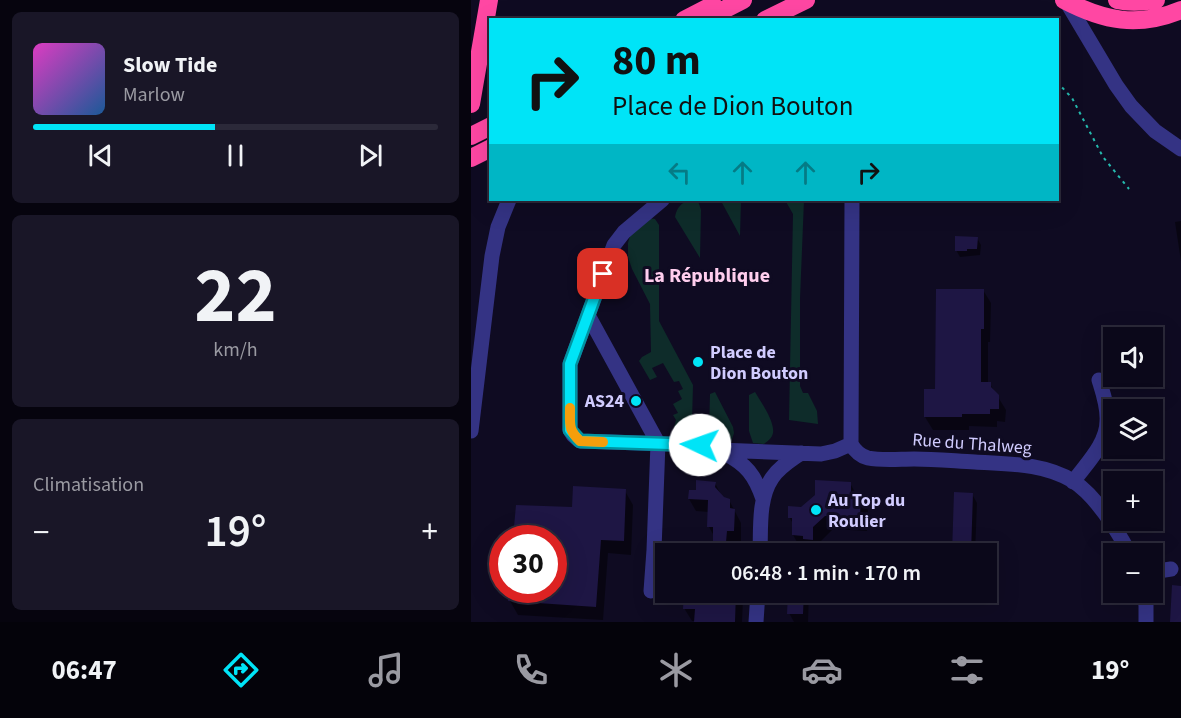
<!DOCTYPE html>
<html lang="fr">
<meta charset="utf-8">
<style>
:root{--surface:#0b081a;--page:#191627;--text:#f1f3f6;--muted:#9a9aa2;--line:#2b2939;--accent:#00e4f7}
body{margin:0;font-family:"Source Sans 3",sans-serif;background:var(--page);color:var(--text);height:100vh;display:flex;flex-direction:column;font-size:22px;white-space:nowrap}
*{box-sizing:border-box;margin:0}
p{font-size:20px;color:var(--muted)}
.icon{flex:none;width:33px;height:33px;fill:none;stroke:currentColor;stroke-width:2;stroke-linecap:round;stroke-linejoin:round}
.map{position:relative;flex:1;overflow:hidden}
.panel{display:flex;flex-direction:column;gap:12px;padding:12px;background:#06040e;width:471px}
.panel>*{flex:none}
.guide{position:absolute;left:18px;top:18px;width:570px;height:183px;border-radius:0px;box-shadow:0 6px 24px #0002,0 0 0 2px var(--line);background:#00e4f7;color:#111;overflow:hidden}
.buttons{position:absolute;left:632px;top:327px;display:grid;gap:12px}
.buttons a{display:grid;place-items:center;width:60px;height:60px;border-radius:0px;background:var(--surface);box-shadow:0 6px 24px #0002,0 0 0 2px var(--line);font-size:30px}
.speed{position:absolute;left:18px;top:525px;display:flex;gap:12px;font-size:30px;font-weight:700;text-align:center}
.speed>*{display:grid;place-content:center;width:78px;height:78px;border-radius:50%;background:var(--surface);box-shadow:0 6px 24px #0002,0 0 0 2px var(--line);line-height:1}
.speed .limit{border:9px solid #d22;background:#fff;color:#111}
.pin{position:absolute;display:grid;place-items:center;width:51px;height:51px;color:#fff;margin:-26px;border-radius:12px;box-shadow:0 3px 9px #0006}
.me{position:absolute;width:66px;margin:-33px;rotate:273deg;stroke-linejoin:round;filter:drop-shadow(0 0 4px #0008)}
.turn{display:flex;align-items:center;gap:21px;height:126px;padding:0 24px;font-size:27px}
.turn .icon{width:78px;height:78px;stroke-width:2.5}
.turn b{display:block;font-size:42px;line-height:51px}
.lanes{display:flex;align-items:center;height:57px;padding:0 24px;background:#0003;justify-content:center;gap:30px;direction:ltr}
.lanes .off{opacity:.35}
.big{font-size:45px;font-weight:600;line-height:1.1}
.panel .card{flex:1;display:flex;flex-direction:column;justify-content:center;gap:9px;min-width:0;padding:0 21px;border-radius:9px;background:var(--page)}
.panel .dial{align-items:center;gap:0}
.dial b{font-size:78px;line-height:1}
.song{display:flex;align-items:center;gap:18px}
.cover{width:72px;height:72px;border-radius:9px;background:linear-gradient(135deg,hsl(310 70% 55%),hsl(210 70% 35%))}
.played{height:6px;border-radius:3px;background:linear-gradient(90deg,var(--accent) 45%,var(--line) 45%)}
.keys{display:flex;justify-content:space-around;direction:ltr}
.heat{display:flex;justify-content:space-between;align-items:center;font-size:33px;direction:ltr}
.trip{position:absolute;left:184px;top:543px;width:342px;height:60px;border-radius:0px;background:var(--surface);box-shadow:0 6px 24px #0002,0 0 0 2px var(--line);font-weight:600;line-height:60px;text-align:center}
.menu{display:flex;height:96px;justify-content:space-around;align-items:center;background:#04030a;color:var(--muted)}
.menu .icon{width:42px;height:42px}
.menu .selected{color:var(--accent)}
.menu b{font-size:27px;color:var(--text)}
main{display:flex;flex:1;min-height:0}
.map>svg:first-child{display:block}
.green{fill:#0e2c2a}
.shadow{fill:#0007}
.building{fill:#1e1644}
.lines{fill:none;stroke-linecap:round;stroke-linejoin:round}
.path{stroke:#25baae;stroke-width:2;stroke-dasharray:3 4.5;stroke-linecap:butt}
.minor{stroke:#343384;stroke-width:15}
.highway{stroke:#ff47a3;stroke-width:18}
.route-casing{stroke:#0094a1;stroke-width:15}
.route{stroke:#00e4f7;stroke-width:10}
.slow{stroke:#f59e0b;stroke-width:10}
.poi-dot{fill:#00e4f7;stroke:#0f0b22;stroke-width:2}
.labels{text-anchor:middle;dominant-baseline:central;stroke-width:6;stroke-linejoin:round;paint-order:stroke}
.poi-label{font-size:18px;font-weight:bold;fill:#d1ccff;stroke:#0f0b22;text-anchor:start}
.street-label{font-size:18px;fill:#d1ccff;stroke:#0f0b22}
.neighbourhood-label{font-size:20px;font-weight:bold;fill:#ffceee;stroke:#0f0b22}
</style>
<main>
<section class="panel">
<div class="card">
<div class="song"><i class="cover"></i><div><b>Slow Tide</b><p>Marlow</p></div></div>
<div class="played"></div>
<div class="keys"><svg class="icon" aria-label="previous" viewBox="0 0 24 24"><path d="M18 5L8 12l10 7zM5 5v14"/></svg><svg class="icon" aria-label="pause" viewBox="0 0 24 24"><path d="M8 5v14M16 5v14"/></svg><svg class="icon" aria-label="next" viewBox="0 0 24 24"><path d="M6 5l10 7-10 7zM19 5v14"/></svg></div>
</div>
<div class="card dial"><b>22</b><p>km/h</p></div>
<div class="card"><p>Climatisation</p>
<div class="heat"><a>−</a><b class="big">19°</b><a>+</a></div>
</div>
</section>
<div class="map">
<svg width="710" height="622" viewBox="0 0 710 622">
<rect width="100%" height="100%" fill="#0f0b22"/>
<!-- green -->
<path class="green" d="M219 200 227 201 230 210 229 258 204 217C206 207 210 203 219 200Z
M249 200H270L269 236 250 201Z
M314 200H333L329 299V386L332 393H337L346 411 347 424 318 420 322 214Z
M178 218 184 219 188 225V321L222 385 221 421C217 429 211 427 203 427L205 420 202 415 207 413 202 404 211 399 207 391 212 389 208 381 203 382 192 363 181 368 186 377 179 380 168 361 171 357 180 352 179 304 161 269 157 257V243L160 232Z
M244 392 262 427 263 433 260 442 251 444 243 442 238 430 239 394Z
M284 392C290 402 304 422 302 433 301 438 297 441 293 444L282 443 278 431V395Z"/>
<!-- shadow -->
<path class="shadow" d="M710 221V261L704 222Z
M506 238 510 245 509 255 489 257 485 250Z
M512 290 520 303 519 342H517V384H519L535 410 534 422 526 421V427L498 426V430H462L454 417Z
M244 483 251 497 258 500 270 523V543L262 542 261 554H229V551L244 552 243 536 238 527V512L225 511 218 499 226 492Z
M379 483 386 496H389L397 510 396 531 362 529 349 542V553H341L339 549H330L322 535 323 525 318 517 331 508Z
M154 491 162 505 160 555 137 553 132 620 47 615 39 601 40 590H82V538H43L46 507 102 509Z
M501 494 506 503 504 554H483Z
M214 592H268L272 599 271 622H225V621H221L213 608Z
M318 592H338L337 622H323L318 613Z"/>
<!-- building -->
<path class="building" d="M484 236 507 237 506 249H496V251H484Z
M465 289H513V329H510V382H520V387L528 395V409H519V414H491V417H453V389H464Z
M225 480 245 482 244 487 253 497 259 499V508L264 509 263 531H256L254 554H242V527H236L237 500 217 499 218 490H225Z
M344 480 380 482V494H390L389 518 354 516 342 527V540L332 539V536L321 535V518H317V506L330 507 344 495Z
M102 486 155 489 153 541 130 540 125 607 37 601 38 590H82V538H42L45 505 101 507Z
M483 492 502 493 500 554H481Z
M701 585 710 586V622H699Z
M213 592H265L264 622H223L224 609H212Z
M317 592H333L332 614H316Z"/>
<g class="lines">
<!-- path -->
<path class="path" d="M586 82 601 98 632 157 658 189"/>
<!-- minor -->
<path class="minor" d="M595 1 645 85 660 106 684 131 710 149
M191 200 153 232 143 245 99 364V430L102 435 109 441 229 445 248 450 350 454 364 451 380 444
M117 315 187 443 183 550 180 591
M0 431 21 256 27 227 38 200
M380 444C384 451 389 456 397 458 411 461 429 459 443 459 463 459 484 461 504 462 537 464 573 463 602 481 625 496 646 530 659 554
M380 444 381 200
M253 453C275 464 284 475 292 499
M602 482C615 464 636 444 636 421 637 407 632 393 628 380
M289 554C290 529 287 499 301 478 308 467 320 460 330 453
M681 572 700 569
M672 592 675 605V622
M285 622 287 592"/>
<!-- highway -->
<path class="highway" d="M593 0C633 21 667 28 710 10
M646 0C659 3 671 2 685 0
M213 20 242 5
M233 20 272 0
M294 20 335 0
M0 104 18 0
M0 136 20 126
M0 158 20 148"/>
</g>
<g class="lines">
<!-- route casing -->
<g class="route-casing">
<path id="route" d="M132 274 99 364V430L109 441 229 445"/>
</g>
<!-- route -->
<use href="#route" class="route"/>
<!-- slow -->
<path class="slow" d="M99 408C99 424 97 430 109 441L132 442"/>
</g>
<!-- markers -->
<g class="poi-dot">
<circle cx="227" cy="362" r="6"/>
<circle cx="165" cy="401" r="6"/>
<circle cx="345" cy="510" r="6"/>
</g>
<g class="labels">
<!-- poi labels -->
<g class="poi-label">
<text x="239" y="352">Place de<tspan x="239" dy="21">Dion Bouton</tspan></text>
<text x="153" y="401" text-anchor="end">AS24</text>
<text x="357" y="500">Au Top du<tspan x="357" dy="21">Roulier</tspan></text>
</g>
<!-- street labels -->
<g class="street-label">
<text transform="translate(501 444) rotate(4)">Rue du Thalweg</text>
</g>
<!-- neighbourhood labels -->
<g class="neighbourhood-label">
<text x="236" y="276">La République</text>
</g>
</g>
</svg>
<div class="buttons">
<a><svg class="icon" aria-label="sound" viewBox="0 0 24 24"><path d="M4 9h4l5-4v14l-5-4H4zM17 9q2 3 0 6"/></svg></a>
<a><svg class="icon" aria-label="layers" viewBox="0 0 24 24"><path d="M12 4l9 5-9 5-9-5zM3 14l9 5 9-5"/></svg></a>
<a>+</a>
<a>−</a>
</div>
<div class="speed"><div class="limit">30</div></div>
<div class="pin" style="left:132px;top:274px;background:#d93025"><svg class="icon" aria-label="arrive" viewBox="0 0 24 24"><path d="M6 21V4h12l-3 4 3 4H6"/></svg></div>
<svg class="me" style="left:229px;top:445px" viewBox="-20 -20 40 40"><circle r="19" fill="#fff"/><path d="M0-13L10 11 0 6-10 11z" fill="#00e4f7"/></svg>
<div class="trip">06:48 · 1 min · 170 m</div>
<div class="guide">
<div class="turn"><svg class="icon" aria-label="right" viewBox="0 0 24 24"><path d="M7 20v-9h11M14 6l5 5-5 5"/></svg><div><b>80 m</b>Place de Dion Bouton</div></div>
<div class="lanes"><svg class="icon off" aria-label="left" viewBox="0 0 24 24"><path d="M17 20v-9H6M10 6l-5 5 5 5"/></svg><svg class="icon off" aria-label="ahead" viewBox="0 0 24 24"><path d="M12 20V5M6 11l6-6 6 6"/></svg><svg class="icon off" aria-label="ahead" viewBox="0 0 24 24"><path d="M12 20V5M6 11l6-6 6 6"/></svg><svg class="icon" aria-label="right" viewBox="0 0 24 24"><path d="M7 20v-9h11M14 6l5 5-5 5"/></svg></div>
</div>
</div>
</main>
<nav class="menu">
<b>06:47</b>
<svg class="icon selected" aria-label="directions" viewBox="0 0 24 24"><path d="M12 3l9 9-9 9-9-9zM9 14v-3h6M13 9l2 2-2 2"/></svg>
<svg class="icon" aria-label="music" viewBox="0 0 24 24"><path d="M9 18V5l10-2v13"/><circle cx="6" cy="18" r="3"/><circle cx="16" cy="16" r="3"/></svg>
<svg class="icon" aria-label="phone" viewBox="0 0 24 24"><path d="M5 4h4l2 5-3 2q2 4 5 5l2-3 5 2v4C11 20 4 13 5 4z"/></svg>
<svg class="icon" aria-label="climate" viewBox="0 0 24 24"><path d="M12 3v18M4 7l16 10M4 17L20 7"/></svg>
<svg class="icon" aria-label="car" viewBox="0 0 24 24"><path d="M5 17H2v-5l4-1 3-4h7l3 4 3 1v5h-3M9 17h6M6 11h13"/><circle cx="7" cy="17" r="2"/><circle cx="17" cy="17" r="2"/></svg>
<svg class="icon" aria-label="filters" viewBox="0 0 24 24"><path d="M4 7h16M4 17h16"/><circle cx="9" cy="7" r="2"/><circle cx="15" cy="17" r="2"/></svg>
<b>19°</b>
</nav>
